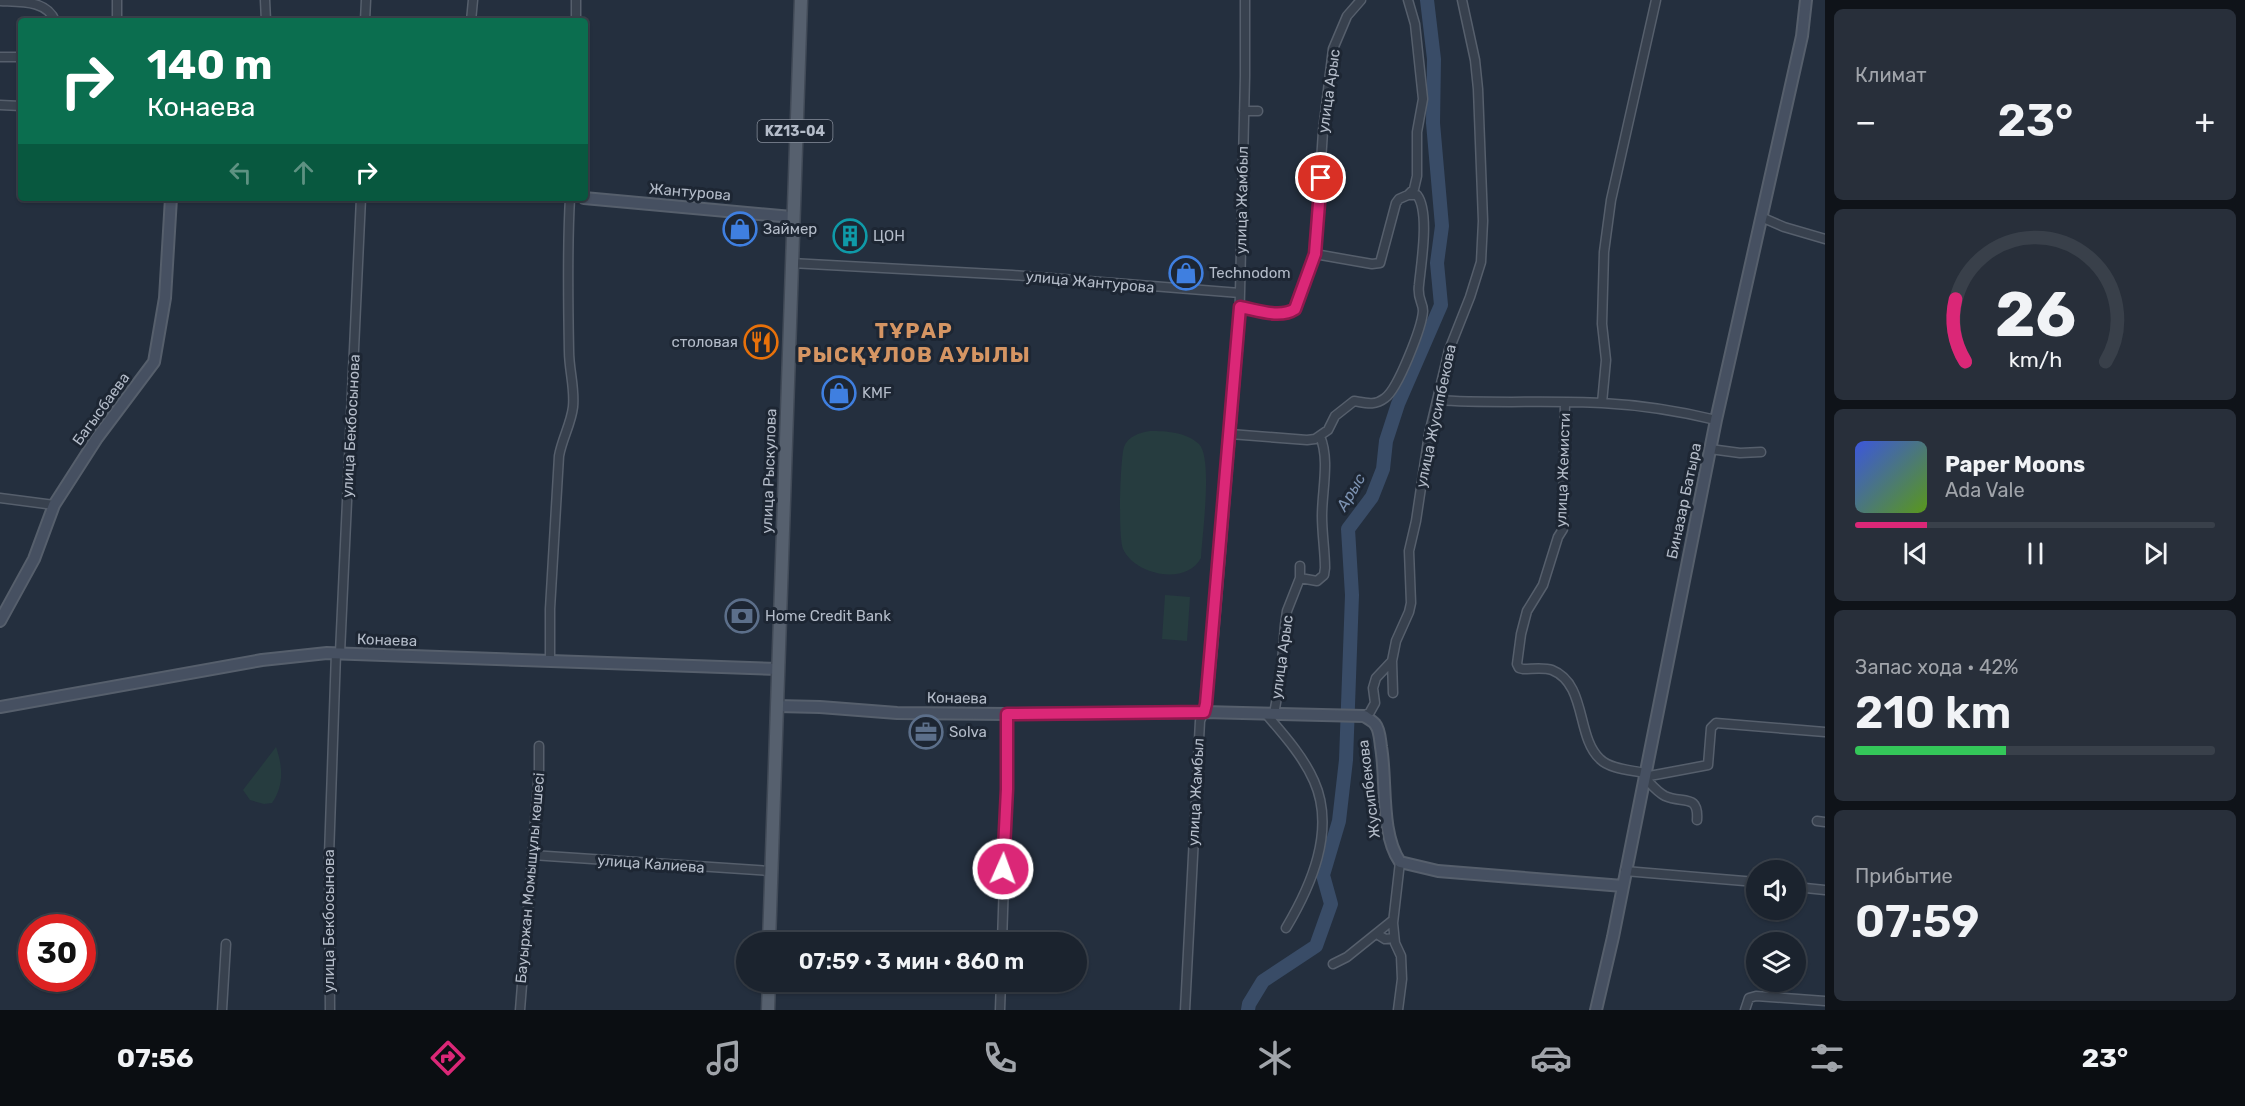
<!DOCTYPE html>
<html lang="ru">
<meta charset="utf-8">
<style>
:root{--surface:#1b232e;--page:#282f3a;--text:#f1f3f6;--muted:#a0a4aa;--line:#39404a;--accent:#db2777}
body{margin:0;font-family:Rubik,sans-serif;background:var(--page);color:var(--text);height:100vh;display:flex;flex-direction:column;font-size:22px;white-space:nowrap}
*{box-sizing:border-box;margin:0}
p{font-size:20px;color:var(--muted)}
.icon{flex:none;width:33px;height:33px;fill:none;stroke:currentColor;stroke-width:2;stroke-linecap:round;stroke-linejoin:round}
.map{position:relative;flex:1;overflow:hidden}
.panel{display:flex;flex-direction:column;gap:9px;padding:9px;background:#0f1319;width:420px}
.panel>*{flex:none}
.hud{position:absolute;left:18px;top:18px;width:570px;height:183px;border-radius:6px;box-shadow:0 2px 4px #0004,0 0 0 2px var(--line);background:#0b6e4f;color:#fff;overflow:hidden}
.tools{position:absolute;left:1746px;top:860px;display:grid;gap:12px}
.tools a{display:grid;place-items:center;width:60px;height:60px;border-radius:50%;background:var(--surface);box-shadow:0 2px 4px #0004,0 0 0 2px var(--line);font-size:30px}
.speed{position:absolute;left:18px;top:914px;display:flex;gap:12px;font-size:30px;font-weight:700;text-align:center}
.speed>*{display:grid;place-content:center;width:78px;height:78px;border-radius:50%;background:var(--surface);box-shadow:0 2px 4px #0004,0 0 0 2px var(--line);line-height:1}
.speed .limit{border:9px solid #d22;background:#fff;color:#111}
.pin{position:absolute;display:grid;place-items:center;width:51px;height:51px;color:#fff;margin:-26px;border:3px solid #fff;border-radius:50%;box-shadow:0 2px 6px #0007}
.me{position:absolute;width:66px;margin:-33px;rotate:2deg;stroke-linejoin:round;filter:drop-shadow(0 0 4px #0008)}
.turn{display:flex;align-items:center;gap:21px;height:126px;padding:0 30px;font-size:27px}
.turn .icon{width:78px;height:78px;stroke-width:2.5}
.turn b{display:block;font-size:42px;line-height:51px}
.lanes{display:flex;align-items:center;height:57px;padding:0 30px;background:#0003;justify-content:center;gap:30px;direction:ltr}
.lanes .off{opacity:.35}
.big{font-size:45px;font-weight:600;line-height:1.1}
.panel .card{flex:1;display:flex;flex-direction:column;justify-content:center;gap:9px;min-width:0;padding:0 21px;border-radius:9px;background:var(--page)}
.panel .dial{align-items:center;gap:0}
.dial svg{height:156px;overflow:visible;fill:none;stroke:var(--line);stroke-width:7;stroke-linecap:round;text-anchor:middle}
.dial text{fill:var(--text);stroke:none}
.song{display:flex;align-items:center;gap:18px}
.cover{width:72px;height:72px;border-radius:9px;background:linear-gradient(135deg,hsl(230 70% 55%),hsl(90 70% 35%))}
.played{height:6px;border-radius:3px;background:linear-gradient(90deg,var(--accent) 20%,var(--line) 20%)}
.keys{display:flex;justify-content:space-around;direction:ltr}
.heat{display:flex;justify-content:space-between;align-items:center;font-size:33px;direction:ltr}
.charge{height:9px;border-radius:4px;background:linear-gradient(90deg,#34c759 42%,var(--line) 0)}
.trip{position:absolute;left:736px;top:932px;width:351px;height:60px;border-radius:30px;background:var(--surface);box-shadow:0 2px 4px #0004,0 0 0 2px var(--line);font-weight:600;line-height:60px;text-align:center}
.dock{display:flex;height:96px;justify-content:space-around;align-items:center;background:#0b0e12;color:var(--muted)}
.dock .icon{width:42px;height:42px}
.dock .active{color:var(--accent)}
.dock b{font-size:27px;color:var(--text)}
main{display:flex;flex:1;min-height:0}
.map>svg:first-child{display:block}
.green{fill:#263c3f}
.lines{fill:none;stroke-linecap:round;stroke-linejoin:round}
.river{stroke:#394c67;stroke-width:14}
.street-casing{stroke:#565f6c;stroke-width:11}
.secondary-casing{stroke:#565f6c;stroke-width:14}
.primary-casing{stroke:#414a57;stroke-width:15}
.street{stroke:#38414e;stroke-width:8}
.secondary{stroke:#465061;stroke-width:10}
.primary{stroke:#56606e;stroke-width:12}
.route-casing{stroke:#8e194d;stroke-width:15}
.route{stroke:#db2777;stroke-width:10}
.labels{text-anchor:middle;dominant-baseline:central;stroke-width:6;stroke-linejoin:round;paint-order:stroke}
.shield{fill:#1d2633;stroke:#878f9c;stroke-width:1.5}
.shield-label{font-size:14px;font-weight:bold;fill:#b4bcc9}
.street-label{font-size:15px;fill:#b4bcc9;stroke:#1d2633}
.poi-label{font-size:15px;fill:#b4bcc9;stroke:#1d2633;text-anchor:start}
.water-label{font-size:16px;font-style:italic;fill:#7c92b1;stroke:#1d2633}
.district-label{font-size:21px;font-weight:bold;letter-spacing:1.5px;fill:#d59563;stroke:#1d2633}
</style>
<main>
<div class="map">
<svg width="1825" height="1010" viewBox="0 0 1825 1010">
<rect width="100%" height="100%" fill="#242f3e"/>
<!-- green -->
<path class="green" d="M1150 431C1166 431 1186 432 1199 444 1213 458 1202 536 1201 558 1186 586 1135 575 1123 549 1118 537 1120 461 1124 447 1128 436 1139 433 1150 431Z
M1165 595 1190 597 1187 641 1162 639Z
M276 747C283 767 284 786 272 803L264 804 250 800 243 790Z"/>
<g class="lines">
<!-- river -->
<path class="river" d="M1248 1010 1249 1004 1263 981 1316 946 1331 904 1323 875 1339 821 1346 760 1352 595 1348 529 1372 497 1383 469 1386 441 1398 404 1441 305 1437 263 1442 226 1433 123 1434 59 1427 0"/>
<!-- street casing -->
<g class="street-casing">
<path id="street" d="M265 0 266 21
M0 1C20 2 47 0 55 21
M117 21V0
M365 21 366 0
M471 21 473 0
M576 21V0
M0 57H21
M0 105 21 106
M1244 111H1258
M1761 217 1784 227 1825 239
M1315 254 1372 264 1380 263 1396 203 1399 199 1408 195 1414 189 1417 176V132L1423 99 1415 24 1408 0
M791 263 1012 275 1240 293
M1240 307 1275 314 1289 313 1295 309 1301 295 1315 254 1323 131 1333 49 1347 16 1361 0
M1437 400C1492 404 1547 400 1602 403 1640 405 1679 411 1716 420
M1565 403 1563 529 1558 537 1543 585 1527 611 1521 634 1517 664 1519 668 1523 669C1532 669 1544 667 1552 670 1587 684 1576 737 1600 759 1610 769 1631 770 1644 773
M1602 403 1606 360 1602 324 1604 252 1611 200 1656 0
M1230 434 1307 440 1315 439 1328 430 1335 416 1354 401C1366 403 1375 406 1385 398 1398 389 1422 327 1423 311 1423 302 1417 299 1419 285 1421 264 1430 212 1417 195H1408
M1710 449 1740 453 1761 452
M0 498 54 505
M1300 578 1317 581 1324 575 1325 568C1325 551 1322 534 1322 516 1322 490 1330 460 1320 436
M340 653 361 198
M550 660V609L559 456C562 439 571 424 573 407 575 388 569 370 569 351 568 300 567 249 570 198
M1392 661 1393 693
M1266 714C1284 735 1303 756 1314 781 1336 830 1311 886 1286 928
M1274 714 1281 675 1285 625 1287 611 1300 578V566
M1364 716 1370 712 1375 703 1373 688 1376 678 1392 661 1396 641 1409 612 1411 603 1409 551 1416 521 1429 434 1449 350 1470 297 1481 262 1483 221 1478 89 1475 60 1462 0
M1644 777 1708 765 1711 728 1716 723 1825 732
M1644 777C1650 783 1657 792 1665 796 1682 804 1699 793 1697 820
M1817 821 1825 822
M532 855 771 871
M1625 871 1756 882
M1796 887 1825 890
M1377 934 1385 939 1394 938
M1002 942 1007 789V714
M1333 964 1347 957 1393 920
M222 1010 226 944
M330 1010 329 856 336 653
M520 1010 539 771V746
M1000 1010 1001 981
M1185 1010 1200 721 1207 704 1213 645 1239 335 1245 76V0
M1398 1010 1402 979 1401 956 1395 943 1393 923 1400 862
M1745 1010 1749 998 1756 996 1825 1001"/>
</g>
<!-- secondary casing -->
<g class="secondary-casing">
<path id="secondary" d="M584 198 792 217
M0 621 34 559 54 505 97 438 154 362 165 298 171 198
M777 706 820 707 897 713 1007 714 1204 712 1364 716C1367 718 1373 721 1375 724 1380 730 1380 740 1381 747 1387 781 1380 833 1400 862L1438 871 1623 886
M0 707 262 660 327 653 778 669
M1596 1010 1613 937 1716 420 1802 36 1806 0"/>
</g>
<!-- primary casing -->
<g class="primary-casing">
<path id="primary" d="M769 942 801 0
M768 1010 769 981"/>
</g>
<!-- street -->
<use href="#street" class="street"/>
<!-- secondary -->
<use href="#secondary" class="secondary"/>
<!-- primary -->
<use href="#primary" class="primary"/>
</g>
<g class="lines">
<!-- route casing -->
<g class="route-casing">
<path id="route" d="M1003 869 1007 789V714L1204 712 1206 704 1240 307C1257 310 1280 319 1295 309L1315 254 1321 178"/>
</g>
<!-- route -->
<use href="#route" class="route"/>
</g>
<!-- icons -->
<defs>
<g id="shop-ring" transform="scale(1.725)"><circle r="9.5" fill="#1d2633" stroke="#3f7fe0" stroke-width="1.5"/><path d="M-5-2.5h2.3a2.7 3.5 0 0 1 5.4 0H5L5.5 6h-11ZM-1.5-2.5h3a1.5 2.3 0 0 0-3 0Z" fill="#3f7fe0"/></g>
<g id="building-ring" transform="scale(1.725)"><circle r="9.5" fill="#1d2633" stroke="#0f9aa8" stroke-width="1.5"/><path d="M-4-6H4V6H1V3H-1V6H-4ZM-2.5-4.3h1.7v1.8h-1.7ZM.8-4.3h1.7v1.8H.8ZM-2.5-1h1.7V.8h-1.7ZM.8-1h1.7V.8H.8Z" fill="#0f9aa8"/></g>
<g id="restaurant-ring" transform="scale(1.725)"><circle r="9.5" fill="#1d2633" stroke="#e8710a" stroke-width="1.5"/><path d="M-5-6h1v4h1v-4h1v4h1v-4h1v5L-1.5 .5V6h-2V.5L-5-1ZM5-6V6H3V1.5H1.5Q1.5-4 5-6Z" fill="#e8710a"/></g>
<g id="bank-ring" transform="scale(1.725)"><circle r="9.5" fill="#1d2633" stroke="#5c6f8a" stroke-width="1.5"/><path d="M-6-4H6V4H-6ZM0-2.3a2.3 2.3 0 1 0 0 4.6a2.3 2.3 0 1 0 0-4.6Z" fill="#5c6f8a"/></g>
<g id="office-ring" transform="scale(1.725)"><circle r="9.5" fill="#1d2633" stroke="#5c6f8a" stroke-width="1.5"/><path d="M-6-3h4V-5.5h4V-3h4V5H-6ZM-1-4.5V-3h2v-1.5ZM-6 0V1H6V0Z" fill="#5c6f8a"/></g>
</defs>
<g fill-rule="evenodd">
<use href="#shop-ring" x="740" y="229"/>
<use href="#building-ring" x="850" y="236"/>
<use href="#shop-ring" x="1186" y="273"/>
<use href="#restaurant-ring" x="761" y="342"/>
<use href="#shop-ring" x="839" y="393"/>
<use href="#bank-ring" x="742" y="616"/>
<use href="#office-ring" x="926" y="732"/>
</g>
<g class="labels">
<!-- shield labels -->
<rect class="shield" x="757.5" y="120" width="75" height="22" rx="4.5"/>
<g class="shield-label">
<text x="795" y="131">KZ13-04</text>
</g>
<!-- street labels -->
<g class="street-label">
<text transform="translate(1329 91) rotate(-82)">улица Арыс</text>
<text transform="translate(690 192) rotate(5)">Жантурова</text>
<text transform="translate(1242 200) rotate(-89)">улица Жамбыл</text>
<text transform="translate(1090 282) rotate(5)">улица Жантурова</text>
<text transform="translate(101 409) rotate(-54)">Багысбаева</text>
<text transform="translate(1436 416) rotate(-78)">улица Жусипбекова</text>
<text transform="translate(351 426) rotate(-87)">улица Бекбосынова</text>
<text transform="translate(1563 470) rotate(-88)">улица Жемисти</text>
<text transform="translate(769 471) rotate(-88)">улица Рыскулова</text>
<text transform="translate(1684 501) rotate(-78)">Биназар Батыра</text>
<text transform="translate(387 640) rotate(2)">Конаева</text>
<text transform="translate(1282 657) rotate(-82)">улица Арыс</text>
<text transform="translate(957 698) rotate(1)">Конаева</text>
<text transform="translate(1369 789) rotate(-97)">Жусипбекова</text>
<text transform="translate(1196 792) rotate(-87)">улица Жамбыл</text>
<text transform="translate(651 864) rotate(4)">улица Калиева</text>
<text transform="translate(530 878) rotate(-85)">Бауыржан Момышұлы көшесі</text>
<text transform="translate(329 921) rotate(-90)">улица Бекбосынова</text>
</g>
<!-- poi labels -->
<g class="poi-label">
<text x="763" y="229">Займер</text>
<text x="873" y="236">ЦОН</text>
<text x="1209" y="273">Technodom</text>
<text x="738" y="342" text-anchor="end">столовая</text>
<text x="862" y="393">KMF</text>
<text x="765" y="616">Home Credit Bank</text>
<text x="949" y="732">Solva</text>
</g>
<!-- water labels -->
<g class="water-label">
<text transform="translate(1351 492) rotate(-59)">Арыс</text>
</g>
<!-- district labels -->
<g class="district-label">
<text x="914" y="330">ТҰРАР<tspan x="914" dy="24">РЫСҚҰЛОВ АУЫЛЫ</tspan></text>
</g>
</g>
</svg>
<div class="tools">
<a><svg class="icon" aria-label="sound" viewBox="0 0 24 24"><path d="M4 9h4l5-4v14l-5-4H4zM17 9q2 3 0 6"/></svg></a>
<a><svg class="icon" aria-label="layers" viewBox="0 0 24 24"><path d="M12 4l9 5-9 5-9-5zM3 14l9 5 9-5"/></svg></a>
</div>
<div class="speed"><div class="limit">30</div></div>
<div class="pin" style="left:1321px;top:178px;background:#d93025"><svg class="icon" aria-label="arrive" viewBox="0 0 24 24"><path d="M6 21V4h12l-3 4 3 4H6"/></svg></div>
<svg class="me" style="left:1003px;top:869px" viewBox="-20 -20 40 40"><circle r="17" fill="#db2777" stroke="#fff" stroke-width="3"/><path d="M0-11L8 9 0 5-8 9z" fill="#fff"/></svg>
<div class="trip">07:59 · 3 мин · 860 m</div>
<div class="hud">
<div class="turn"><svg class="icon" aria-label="right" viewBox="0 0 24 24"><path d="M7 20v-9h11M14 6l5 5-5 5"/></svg><div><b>140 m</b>Конаева</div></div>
<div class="lanes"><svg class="icon off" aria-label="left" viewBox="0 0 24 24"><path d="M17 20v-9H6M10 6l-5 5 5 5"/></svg><svg class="icon off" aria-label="ahead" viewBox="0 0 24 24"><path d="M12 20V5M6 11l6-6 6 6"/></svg><svg class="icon" aria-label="right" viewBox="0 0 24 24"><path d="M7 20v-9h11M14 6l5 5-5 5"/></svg></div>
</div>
</div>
<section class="panel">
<div class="card"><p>Климат</p>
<div class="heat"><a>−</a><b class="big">23°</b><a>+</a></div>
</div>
<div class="card dial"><svg viewBox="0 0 100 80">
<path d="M14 69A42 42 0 1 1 86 69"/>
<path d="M14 69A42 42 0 0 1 9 37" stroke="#db2777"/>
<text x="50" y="56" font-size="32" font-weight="700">26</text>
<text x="50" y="72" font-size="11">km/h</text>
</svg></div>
<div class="card">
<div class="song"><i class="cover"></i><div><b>Paper Moons</b><p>Ada Vale</p></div></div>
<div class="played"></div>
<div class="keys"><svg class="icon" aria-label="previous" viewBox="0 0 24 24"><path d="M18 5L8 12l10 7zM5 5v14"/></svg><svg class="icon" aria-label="pause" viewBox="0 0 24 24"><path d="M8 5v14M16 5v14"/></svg><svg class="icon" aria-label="next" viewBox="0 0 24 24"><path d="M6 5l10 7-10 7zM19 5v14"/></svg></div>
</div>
<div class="card"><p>Запас хода · 42%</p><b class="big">210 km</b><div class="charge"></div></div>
<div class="card"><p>Прибытие</p><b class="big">07:59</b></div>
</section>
</main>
<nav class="dock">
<b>07:56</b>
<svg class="icon active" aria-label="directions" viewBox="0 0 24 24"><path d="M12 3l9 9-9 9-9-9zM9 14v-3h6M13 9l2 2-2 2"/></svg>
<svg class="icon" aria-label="music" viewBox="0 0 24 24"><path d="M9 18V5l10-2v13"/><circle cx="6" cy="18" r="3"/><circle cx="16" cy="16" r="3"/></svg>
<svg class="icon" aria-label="phone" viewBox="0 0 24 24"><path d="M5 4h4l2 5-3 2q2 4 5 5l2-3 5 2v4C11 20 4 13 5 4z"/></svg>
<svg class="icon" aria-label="climate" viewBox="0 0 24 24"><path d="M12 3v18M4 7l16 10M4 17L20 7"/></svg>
<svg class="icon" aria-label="car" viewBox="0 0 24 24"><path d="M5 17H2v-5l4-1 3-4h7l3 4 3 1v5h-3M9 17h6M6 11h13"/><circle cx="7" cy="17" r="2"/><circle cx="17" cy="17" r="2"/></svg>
<svg class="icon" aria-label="filters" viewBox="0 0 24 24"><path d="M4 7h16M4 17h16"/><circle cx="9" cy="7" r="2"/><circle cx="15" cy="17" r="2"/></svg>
<b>23°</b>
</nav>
